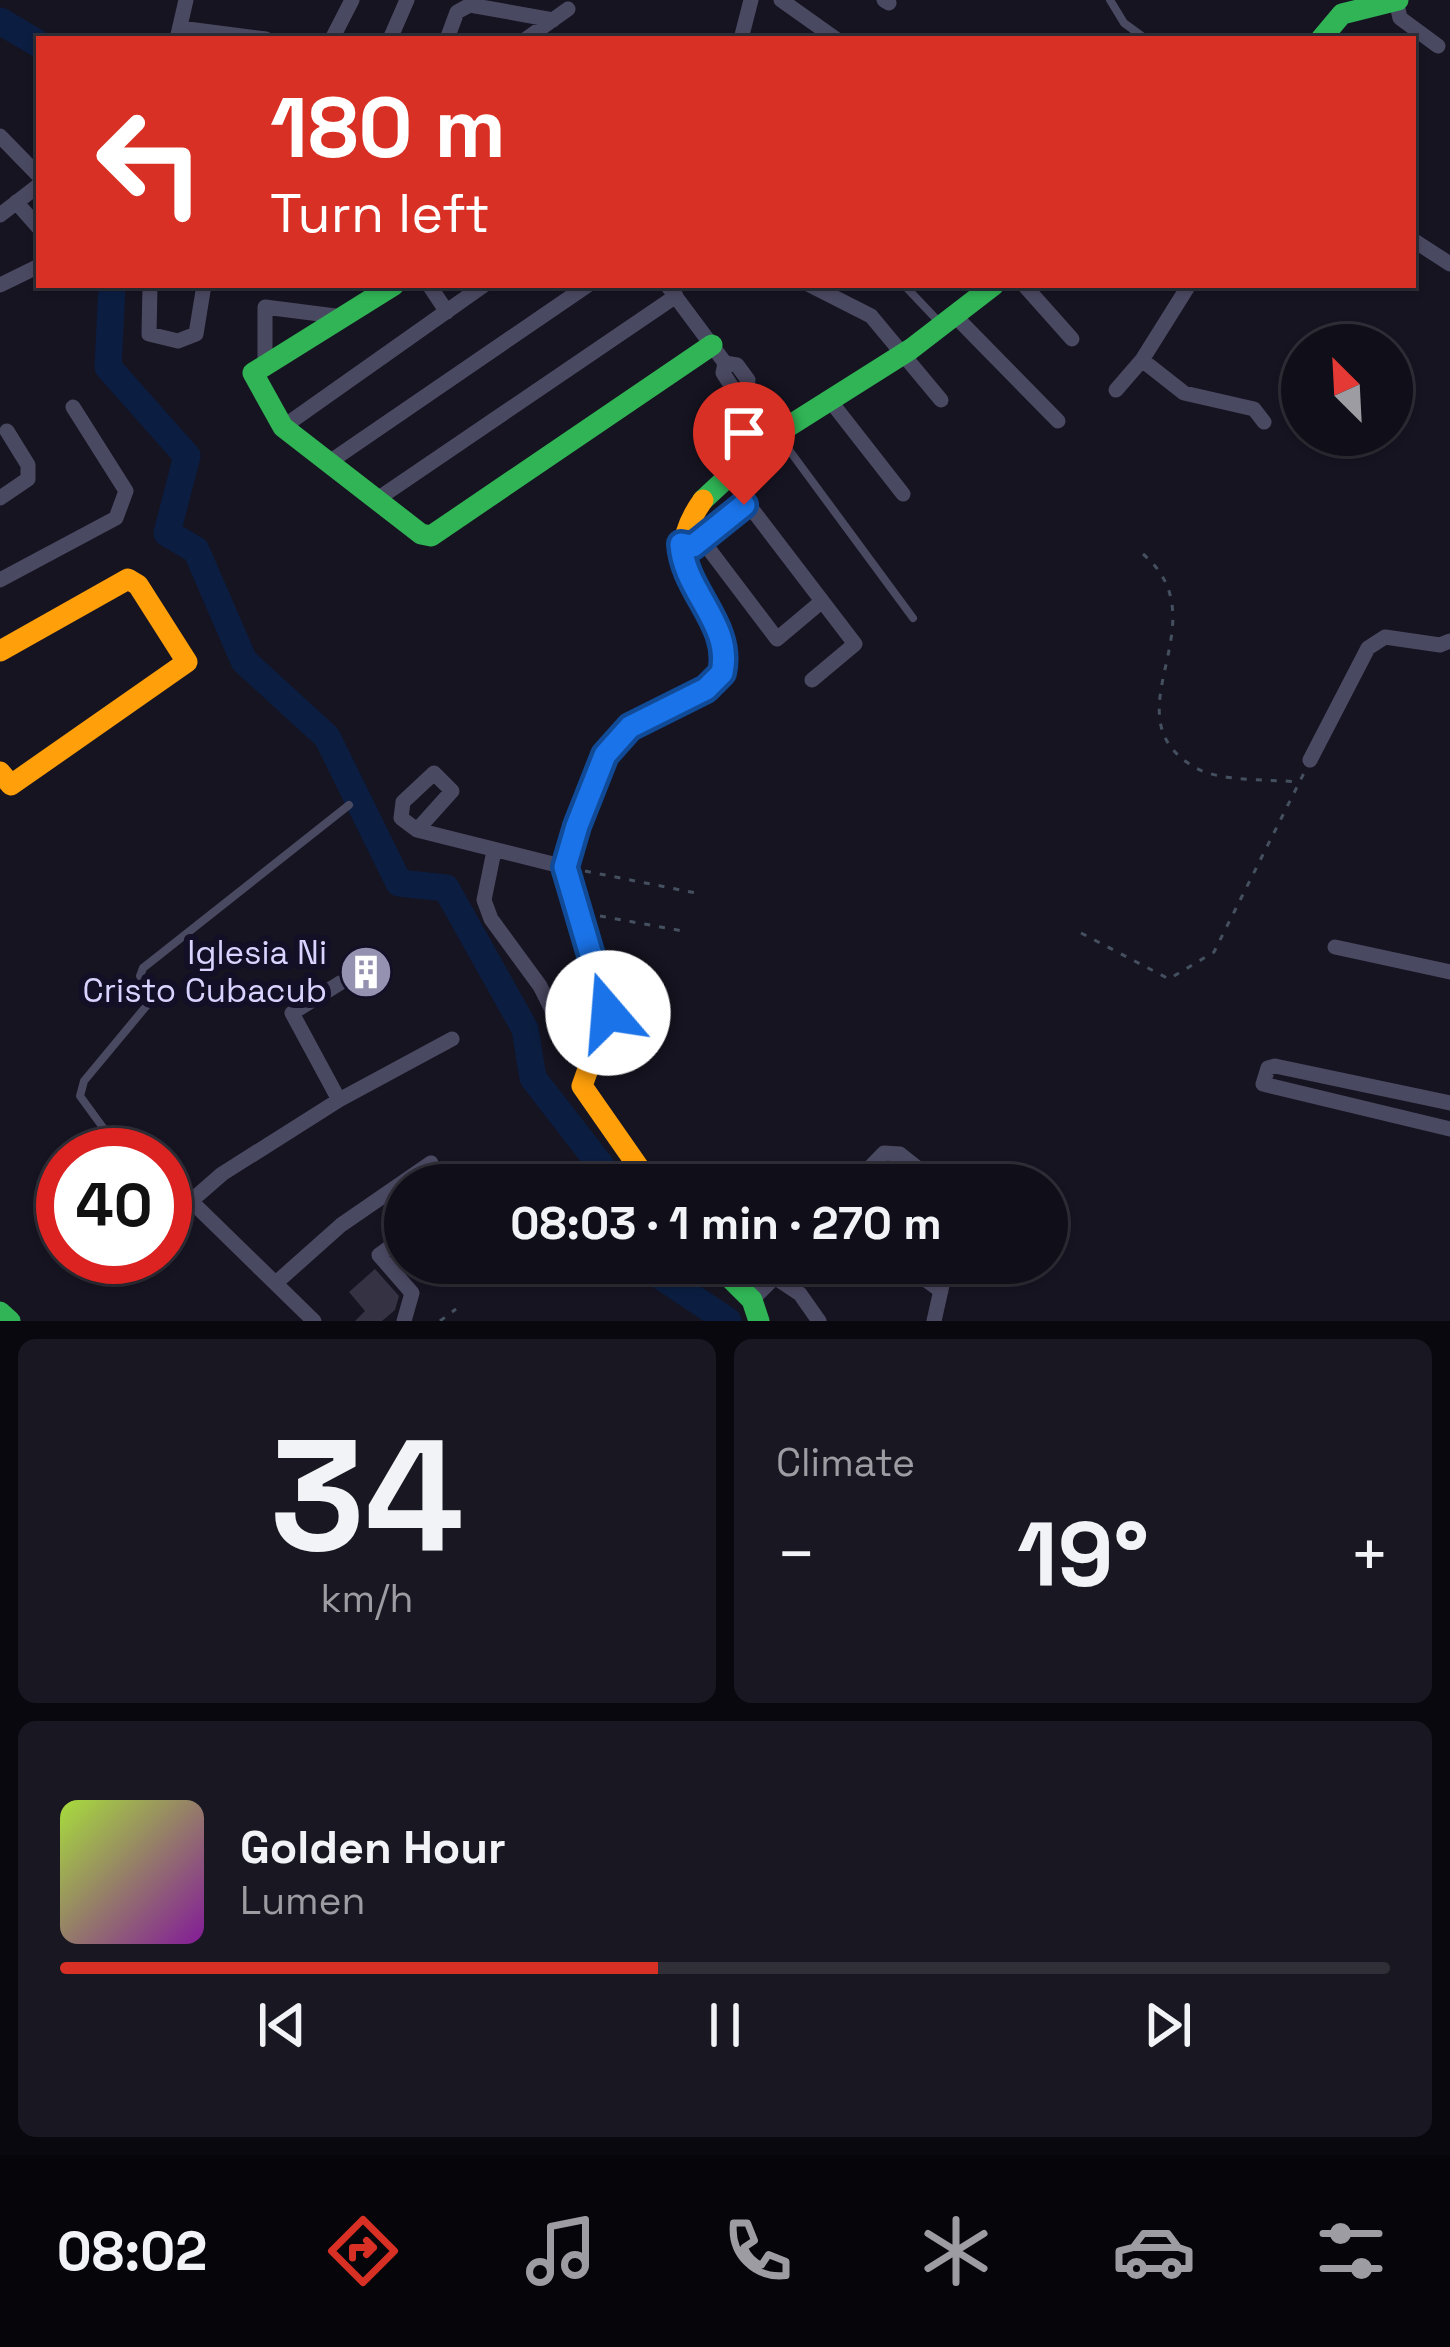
<!DOCTYPE html>
<meta charset="utf-8">
<style>
:root{--surface:#100f19;--page:#191822;--text:#f1f3f6;--muted:#9c9ca2;--line:#302f38;--accent:#d93025}
body{margin:0;font-family:"Space Grotesk",sans-serif;background:var(--page);color:var(--text);height:100vh;display:flex;flex-direction:column;font-size:45px;white-space:nowrap}
*{box-sizing:border-box;margin:0}
p{font-size:39px;color:var(--muted)}
.icon{flex:none;width:66px;height:66px;fill:none;stroke:currentColor;stroke-width:2;stroke-linecap:round;stroke-linejoin:round}
.map{position:relative;height:1321px;overflow:hidden}
.sheet{display:flex;flex-direction:column;gap:18px;padding:18px;background:#09080e;flex:1}
.sheet>*{flex:none}
.guide{position:absolute;left:36px;top:36px;width:1380px;height:252px;border-radius:0px;box-shadow:0 3px 9px #0004,0 0 0 3px var(--line);background:#d93025;color:#fff;overflow:hidden}
.needle{width:78px;rotate:336deg}
.controls{position:absolute;left:1281px;top:324px;display:grid;gap:24px}
.controls a{display:grid;place-items:center;width:132px;height:132px;border-radius:50%;background:var(--surface);box-shadow:0 3px 9px #0004,0 0 0 3px var(--line);font-size:60px}
.speed{position:absolute;left:36px;top:1128px;display:flex;gap:24px;font-size:60px;font-weight:700;text-align:center}
.speed>*{display:grid;place-content:center;width:156px;height:156px;border-radius:50%;background:var(--surface);box-shadow:0 3px 9px #0004,0 0 0 3px var(--line);line-height:1}
.speed .limit{border:18px solid #d22;background:#fff;color:#111}
.pin{position:absolute;display:grid;place-items:center;width:102px;height:102px;color:#fff;margin:-123px -51px;border-radius:50% 50% 50% 0;rotate:-45deg;box-shadow:0 0 12px #0007}
.pin .icon{rotate:45deg}
.me{position:absolute;width:132px;margin:-66px;rotate:342deg;stroke-linejoin:round;filter:drop-shadow(0 0 9px #0008)}
.turn{display:flex;align-items:center;gap:42px;height:252px;padding:0 36px;font-size:54px}
.turn .icon{width:156px;height:156px;stroke-width:2.5}
.turn b{display:block;font-size:84px;line-height:102px}
.big{font-size:90px;font-weight:800;line-height:1.1}
.sheet .tile{flex:1;display:flex;flex-direction:column;justify-content:center;gap:18px;min-width:0;padding:0 42px;border-radius:18px;background:var(--page)}
.sheet .dial{align-items:center;gap:0}
.dial b{font-size:156px;line-height:1}
.song{display:flex;align-items:center;gap:36px}
.cover{width:144px;height:144px;border-radius:18px;background:linear-gradient(135deg,hsl(80 70% 55%),hsl(290 70% 35%))}
.played{height:12px;border-radius:6px;background:linear-gradient(90deg,var(--accent) 45%,var(--line) 45%)}
.keys{display:flex;justify-content:space-around;direction:ltr}
.heat{display:flex;justify-content:space-between;align-items:center;font-size:66px;direction:ltr}
.sheet .tiles{flex:1;display:grid;gap:18px;grid-template-columns:1fr 1fr}
.tile:last-child{grid-column:span 2}
.trip{position:absolute;left:384px;top:1164px;width:684px;height:120px;border-radius:60px;background:var(--surface);box-shadow:0 3px 9px #0004,0 0 0 3px var(--line);font-weight:800;line-height:120px;text-align:center}
.tabs{display:flex;height:192px;justify-content:space-around;align-items:center;background:#06060a;color:var(--muted)}
.tabs .icon{width:84px;height:84px}
.tabs .selected{color:var(--accent)}
.tabs b{font-size:54px;color:var(--text)}
.map>svg:first-child{display:block}
.lines{fill:none;stroke-linecap:round;stroke-linejoin:round}
.river{stroke:#0b1e41;stroke-width:27}
.building{fill:#343243}
.path{stroke:#44505f;stroke-width:3;stroke-dasharray:6 9;stroke-linecap:butt}
.lane{stroke:#4a4962;stroke-width:8}
.street{stroke:#4a4962;stroke-width:15}
.fast{stroke:#30b455;stroke-width:21}
.slow{stroke:#ff9f0a;stroke-width:21}
.route-casing{stroke:#114b97;stroke-width:30}
.route{stroke:#1a73e8;stroke-width:21}
.labels{text-anchor:middle;dominant-baseline:central;stroke-width:12;stroke-linejoin:round;paint-order:stroke}
.poi-label{font-size:33px;fill:#d9d4ff;stroke:#130f26;text-anchor:end}
</style>
<div class="map">
<svg width="1450" height="1321" viewBox="0 0 1450 1321">
<rect width="100%" height="100%" fill="#161421"/>
<g class="lines">
<!-- river -->
<path class="river" d="M0 21 39 44
M112 285 108 367 187 456 167 533 196 550 244 661 327 737 399 883 446 888 525 1029 533 1078 616 1185
M654 1263 659 1275 728 1321"/>
</g>
<!-- building -->
<path class="building" d="M381 953 389 967 351 991 347 974Z
M375 1269 399 1296 395 1310 382 1321H355L365 1311 349 1292Z"/>
<g class="lines">
<!-- path -->
<path class="path" d="M1143 554C1224 623 1104 716 1196 768 1221 782 1269 779 1297 782
M585 871 701 894
M600 916 683 931
M1081 933 1169 979 1214 952 1304 773
M440 1321 456 1309"/>
<!-- lane -->
<path class="lane" d="M1110 0 1124 23 1146 39
M904 285 940 323
M778 435 913 618
M123 1155 80 1096 84 1081 153 998 140 976 143 968 349 805
M165 1198 190 1201"/>
<!-- street -->
<path class="street" d="M781 0 836 39
M884 0 889 3
M1396 0 1400 18 1438 46
M180 28 266 39
M177 39 186 0
M332 39 352 0
M390 39 407 0
M447 39 457 12 470 5 553 20
M526 39 568 9
M741 39 751 0
M0 136 39 176
M16 202 39 228
M0 215 39 185
M1413 240 1450 264
M0 285 39 266
M150 285 149 334 178 341 196 334 204 285
M429 285 447 312
M667 285 725 363 737 365 748 380 746 391 777 434
M810 285 871 316 941 400
M1024 285 1072 339
M955 316 1058 421
M1142 360 1184 393 1254 409 1264 422
M265 362V307L343 317
M725 363 723 373 734 390 746 391
M1116 390 1142 360 1189 285
M828 398 903 494
M283 427 484 285
M328 463 588 285
M0 498 28 479V465L7 431
M379 498 676 296
M702 540 777 639 821 602
M681 545 693 546 744 505 751 508 855 644 812 680
M0 580 116 518 126 491 73 407
M1310 760 1368 648 1385 637 1440 645 1450 641
M417 830 452 791 434 773 403 802 401 818 417 830 565 867
M494 851 484 900 491 919 540 986 568 1042 588 1062
M1335 947 1450 972
M339 1100 292 1013 340 983
M1450 1103 1275 1066 1268 1068 1263 1084 1450 1129
M853 1185 884 1153 900 1154 939 1185
M903 1263 941 1291
M776 1278 800 1294 819 1321
M277 1282 341 1225 431 1163
M752 1300 789 1263
M314 1321 191 1201 222 1174 339 1100 452 1039
M404 1321 412 1293 379 1255 405 1236
M934 1321 947 1263"/>
<!-- fast -->
<path class="fast" d="M1321 39 1342 14 1398 0
M394 285 253 373 283 427 421 534 431 536 712 345
M703 500 770 438 911 349 994 285
M715 1263 752 1300 759 1321
M0 1312 10 1321"/>
<!-- slow -->
<path class="slow" d="M0 651 128 579 138 585 187 662 11 785 0 772
M651 1185 582 1086 608 1013 565 867 577 826 605 755 630 727 706 689 722 673C728 600 648 577 703 500"/>
</g>
<g class="lines">
<!-- route casing -->
<g class="route-casing">
<path id="route" d="M608 1013 565 867 577 826 605 755 630 727 706 689 722 673C733 624 684 592 681 544L693 546 744 505"/>
</g>
<!-- route -->
<use href="#route" class="route"/>
</g>
<!-- icons -->
<defs>
<g id="building-disc" transform="scale(2.7)"><circle r="9.5" fill="#9591b1" stroke="#130f26"/><path d="M-4-6H4V6H1V3H-1V6H-4ZM-2.5-4.3h1.7v1.8h-1.7ZM.8-4.3h1.7v1.8H.8ZM-2.5-1h1.7V.8h-1.7ZM.8-1h1.7V.8H.8Z" fill="#fff"/></g>
</defs>
<g fill-rule="evenodd">
<use href="#building-disc" x="366" y="972"/>
</g>
<g class="labels">
<!-- poi labels -->
<g class="poi-label">
<text x="327" y="953">Iglesia Ni<tspan x="327" dy="38">Cristo Cubacub</tspan></text>
</g>
</g>
</svg>
<div class="controls">
<a><svg class="needle" viewBox="-14 -14 28 28"><path d="M0-13l5 13h-10z" fill="#e53935"/><path d="M0 13l5-13h-10z" fill="#9c9ca2"/></svg></a>
</div>
<div class="speed"><div class="limit">40</div></div>
<div class="pin" style="left:744px;top:505px;background:#d93025"><svg class="icon" aria-label="arrive" viewBox="0 0 24 24"><path d="M6 21V4h12l-3 4 3 4H6"/></svg></div>
<svg class="me" style="left:608px;top:1013px" viewBox="-20 -20 40 40"><circle r="19" fill="#fff"/><path d="M0-13L10 11 0 6-10 11z" fill="#1a73e8"/></svg>
<div class="trip">08:03 · 1 min · 270 m</div>
<div class="guide">
<div class="turn"><svg class="icon" aria-label="left" viewBox="0 0 24 24"><path d="M17 20v-9H6M10 6l-5 5 5 5"/></svg><div><b>180 m</b>Turn left</div></div>
</div>
</div>
<section class="sheet">
<div class="tiles">
<div class="tile dial"><b>34</b><p>km/h</p></div>
<div class="tile"><p>Climate</p>
<div class="heat"><a>−</a><b class="big">19°</b><a>+</a></div>
</div>
<div class="tile">
<div class="song"><i class="cover"></i><div><b>Golden Hour</b><p>Lumen</p></div></div>
<div class="played"></div>
<div class="keys"><svg class="icon" aria-label="previous" viewBox="0 0 24 24"><path d="M18 5L8 12l10 7zM5 5v14"/></svg><svg class="icon" aria-label="pause" viewBox="0 0 24 24"><path d="M8 5v14M16 5v14"/></svg><svg class="icon" aria-label="next" viewBox="0 0 24 24"><path d="M6 5l10 7-10 7zM19 5v14"/></svg></div>
</div>
</div>
</section>
<nav class="tabs">
<b>08:02</b>
<svg class="icon selected" aria-label="directions" viewBox="0 0 24 24"><path d="M12 3l9 9-9 9-9-9zM9 14v-3h6M13 9l2 2-2 2"/></svg>
<svg class="icon" aria-label="music" viewBox="0 0 24 24"><path d="M9 18V5l10-2v13"/><circle cx="6" cy="18" r="3"/><circle cx="16" cy="16" r="3"/></svg>
<svg class="icon" aria-label="phone" viewBox="0 0 24 24"><path d="M5 4h4l2 5-3 2q2 4 5 5l2-3 5 2v4C11 20 4 13 5 4z"/></svg>
<svg class="icon" aria-label="climate" viewBox="0 0 24 24"><path d="M12 3v18M4 7l16 10M4 17L20 7"/></svg>
<svg class="icon" aria-label="car" viewBox="0 0 24 24"><path d="M5 17H2v-5l4-1 3-4h7l3 4 3 1v5h-3M9 17h6M6 11h13"/><circle cx="7" cy="17" r="2"/><circle cx="17" cy="17" r="2"/></svg>
<svg class="icon" aria-label="filters" viewBox="0 0 24 24"><path d="M4 7h16M4 17h16"/><circle cx="9" cy="7" r="2"/><circle cx="15" cy="17" r="2"/></svg>
</nav>
